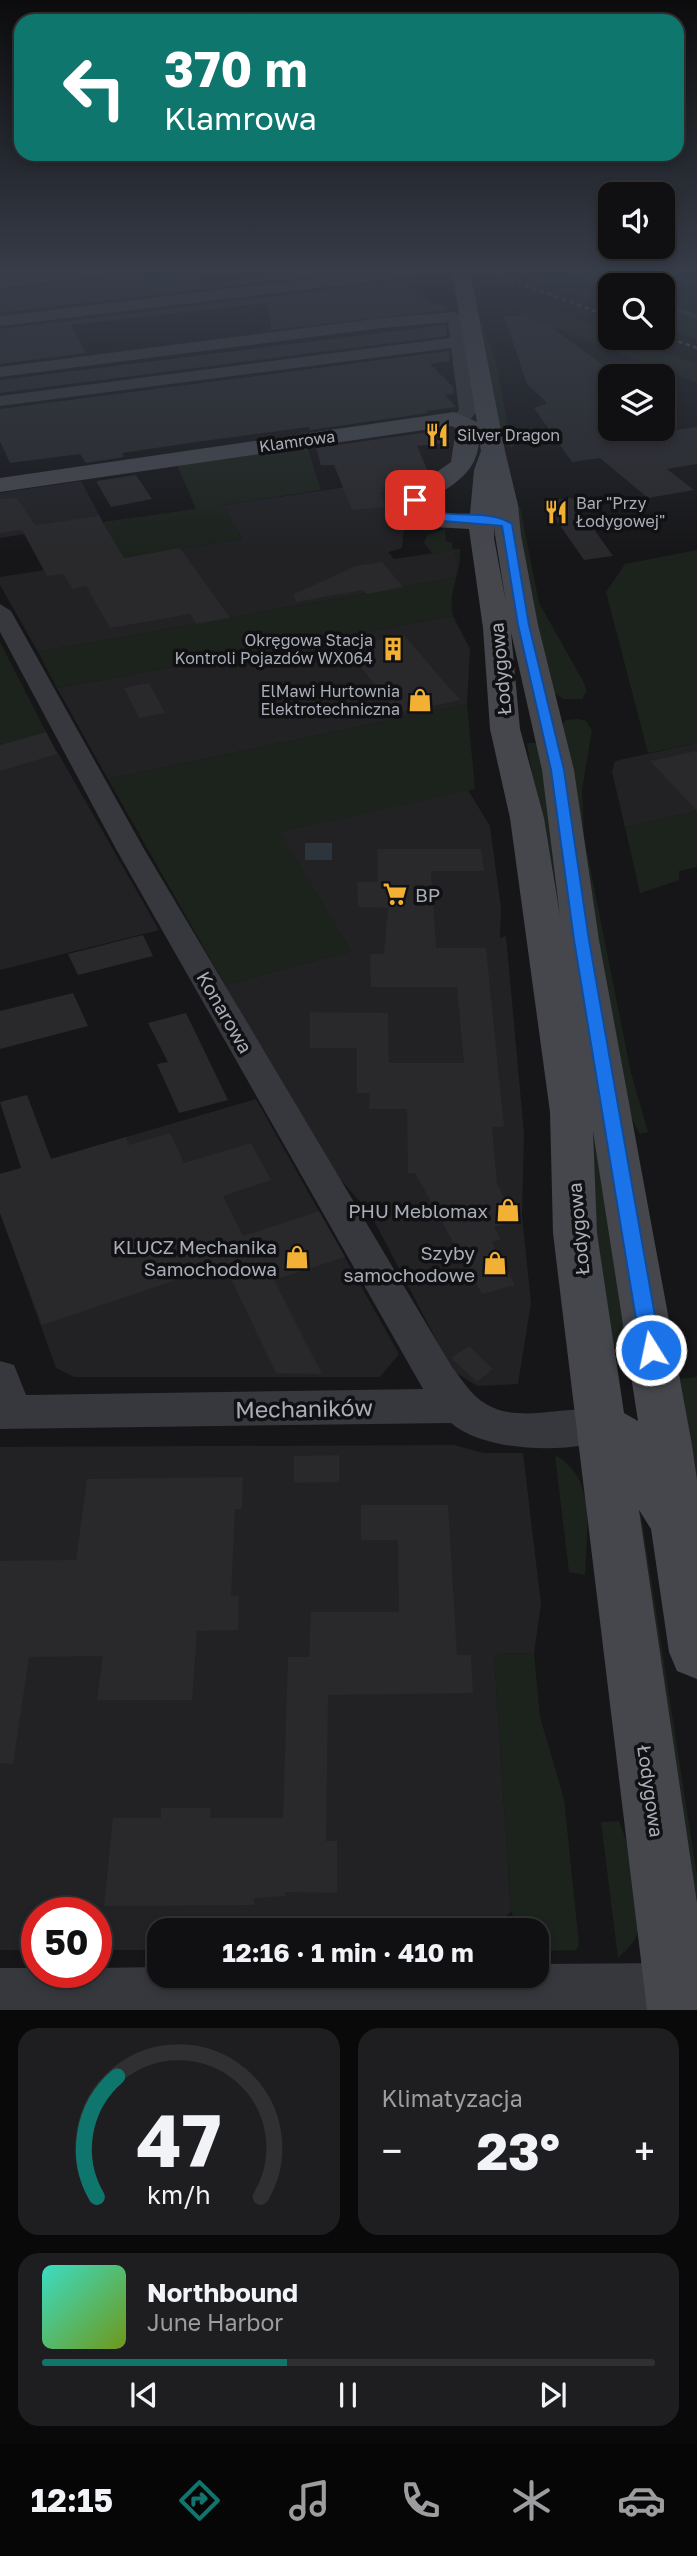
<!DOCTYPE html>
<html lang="pl">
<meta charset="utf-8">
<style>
:root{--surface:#101012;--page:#1e1e20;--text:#f1f3f6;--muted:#9c9d9f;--line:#303032;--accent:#0f766e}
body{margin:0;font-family:"Golos Text",sans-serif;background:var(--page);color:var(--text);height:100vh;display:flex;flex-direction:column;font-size:26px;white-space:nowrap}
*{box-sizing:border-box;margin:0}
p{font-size:23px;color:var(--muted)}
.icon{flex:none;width:38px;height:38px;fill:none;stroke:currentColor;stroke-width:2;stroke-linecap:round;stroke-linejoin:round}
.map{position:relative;height:2010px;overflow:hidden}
.side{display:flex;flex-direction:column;gap:18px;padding:18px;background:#09090a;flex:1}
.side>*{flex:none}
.guide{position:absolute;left:14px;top:14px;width:670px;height:147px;border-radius:21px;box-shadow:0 4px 10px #0003,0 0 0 2px var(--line);background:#0f766e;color:#fff;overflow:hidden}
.tools{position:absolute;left:598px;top:182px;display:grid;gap:14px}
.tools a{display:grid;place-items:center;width:77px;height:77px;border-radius:14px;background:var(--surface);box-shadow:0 4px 10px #0003,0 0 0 2px var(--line);font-size:35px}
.speed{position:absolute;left:21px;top:1897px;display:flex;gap:14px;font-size:35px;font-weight:700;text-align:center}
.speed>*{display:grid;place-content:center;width:91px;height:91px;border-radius:50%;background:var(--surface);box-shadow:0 4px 10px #0003,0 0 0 2px var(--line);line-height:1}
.speed .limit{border:10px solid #d22;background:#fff;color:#111}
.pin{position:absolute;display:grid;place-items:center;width:60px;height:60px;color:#fff;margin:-30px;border-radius:14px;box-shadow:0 4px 10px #0006}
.me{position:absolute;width:77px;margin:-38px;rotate:350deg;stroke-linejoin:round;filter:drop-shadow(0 0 5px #0008)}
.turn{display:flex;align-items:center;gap:24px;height:147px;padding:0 35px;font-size:32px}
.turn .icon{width:91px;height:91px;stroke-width:2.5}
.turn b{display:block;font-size:49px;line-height:60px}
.big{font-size:52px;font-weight:700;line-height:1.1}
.side .tile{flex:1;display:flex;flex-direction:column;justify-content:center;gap:10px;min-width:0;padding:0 24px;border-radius:21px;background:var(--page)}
.side .dial{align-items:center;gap:0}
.dial svg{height:182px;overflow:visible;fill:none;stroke:var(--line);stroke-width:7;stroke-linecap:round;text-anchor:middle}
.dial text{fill:var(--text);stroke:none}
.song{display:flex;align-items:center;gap:21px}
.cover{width:84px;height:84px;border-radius:10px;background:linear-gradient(135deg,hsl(170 70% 55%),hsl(80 70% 35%))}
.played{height:7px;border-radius:4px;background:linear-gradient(90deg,var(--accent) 40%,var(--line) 40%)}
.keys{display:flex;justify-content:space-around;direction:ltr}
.heat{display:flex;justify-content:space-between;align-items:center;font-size:38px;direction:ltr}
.side .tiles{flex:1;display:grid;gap:18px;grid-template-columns:1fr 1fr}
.tile:last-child{grid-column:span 2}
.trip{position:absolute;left:147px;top:1918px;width:402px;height:70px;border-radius:21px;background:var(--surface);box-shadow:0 4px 10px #0003,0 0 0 2px var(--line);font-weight:700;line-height:70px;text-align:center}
.menu{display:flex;height:112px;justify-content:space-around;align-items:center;background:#060607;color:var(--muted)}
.menu .icon{width:49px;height:49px}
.menu .active{color:var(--accent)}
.menu b{font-size:32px;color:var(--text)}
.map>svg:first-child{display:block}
.built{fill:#222225}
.green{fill:#1c231d}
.water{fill:#2c353c}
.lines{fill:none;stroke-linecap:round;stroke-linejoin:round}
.stream{stroke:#2c353c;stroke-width:4.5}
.building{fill:#29292c}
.street{fill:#37383d;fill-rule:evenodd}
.secondary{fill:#45474d;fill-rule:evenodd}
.rail{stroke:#4a4c52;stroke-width:2.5;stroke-dasharray:4.5 3.5;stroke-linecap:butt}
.route{fill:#1a73e8;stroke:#114b97;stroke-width:2}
.labels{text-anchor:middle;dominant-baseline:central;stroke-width:7;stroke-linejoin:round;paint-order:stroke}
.far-poi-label{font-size:16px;fill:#a8adb8;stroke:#111113;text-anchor:start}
.far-street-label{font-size:16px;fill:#a8adb8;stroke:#111113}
.street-label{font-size:19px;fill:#a8adb8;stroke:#111113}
.poi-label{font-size:19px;fill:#a8adb8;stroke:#111113;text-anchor:end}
.near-street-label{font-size:23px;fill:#a8adb8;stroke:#111113}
</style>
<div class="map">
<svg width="697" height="2010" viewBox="0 0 697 2010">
<rect width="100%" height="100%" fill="#161618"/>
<!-- built -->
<path class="built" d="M438 474 399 494 394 502 396 510 405 517 402 548 388 552 394 559 455 550 458 566 456 577 38 652 0 585V577L242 539 223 505Z
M81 481 103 522 0 538V493Z
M453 616 470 649 467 704 108 779 57 688Z
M46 732 159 930 0 970V745Z
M697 743V811L625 827 612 772 615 761Z
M468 790 490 826 501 908 500 938 506 936 524 1134 522 1215 531 1303 518 1384 477 1386 452 1370 370 1213 325 1162 225 985 351 951 279 832Z
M256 1099 399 1354 380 1377H74L56 1368 0 1213V1174Z
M454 1445 484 1453H523L541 1604 534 1653 494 1654 511 1911 495 1930H159V1950H96V1913H37V1950H0V1447Z"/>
<!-- green -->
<path class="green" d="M508 271H697V340L663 328V285H611V309Z
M543 307 611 332V338H627L697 364V383L515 313Z
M478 319 485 325 483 331C503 364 501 410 514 447H510L500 433Z
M307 446 321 490 223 505 242 539 122 558 103 522 196 509 177 465Z
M515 507H520L539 603 583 681 587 691 582 699H564L549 690Z
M445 529 446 541 452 543 453 549H460C462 574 447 591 453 616L57 688 38 652 456 577 458 566 455 550 433 554 424 543 427 535Z
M697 550V743L648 753 606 592 625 564Z
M0 642 46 732 0 745Z
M467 704 475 789 280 832 351 951 225 985 108 779Z
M578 719 586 721 592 730 582 790 584 837 631 1073 648 1132 640 1134 630 1116 561 726 566 720Z
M527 743H538L630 1344 608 1345 593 1250 584 1103Z
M697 811V867L679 871V880L640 893 625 827Z
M697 1377V1487L679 1379Z
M555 1455C598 1478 586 1534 585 1575L569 1572Z
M632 1514H641L697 1876V1929Z
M534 1653 540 1717 564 1799 579 1945 576 1950 537 1951V1930H519L511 1911 494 1654Z
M619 1821C630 1849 649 1909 636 1937 632 1945 625 1951 618 1958L601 1822Z"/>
<!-- water -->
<path class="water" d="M305 843H332V860H305Z"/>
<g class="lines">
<!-- stream -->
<path class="stream" d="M568 271 611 287
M663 305 697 317"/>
</g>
<!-- building -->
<path class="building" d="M109 271H137L145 278 194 273 203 284 316 271 341 273 0 313V290L99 279Z
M402 281 429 303 445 306 446 310 271 330 268 303 71 325 86 353 0 364V329Z
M504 316H523L550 326 611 371V429H641L649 434 697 427V464L667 469 694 490 648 498 600 458 572 462 534 408 547 403 527 384Z
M446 325 447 336 0 393V380Z
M449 351 450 361 430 364 453 387 454 394 445 395 456 407 426 411 428 413 310 430 309 427 203 441 122 453 124 457 86 463 80 454 10 463 0 441V409Z
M443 430 451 442 417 446 429 474H415L420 480 415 484 382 488 384 492H380L386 507 352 510 334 465H321L316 448Z
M136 475 152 499 111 507 96 481Z
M17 498 35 525 99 516 124 558 180 548 230 618 196 624 190 614 110 628 86 586 72 589 64 574 47 576 22 530 0 533V499Z
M572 498 613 556 584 560 543 501Z
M382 562 403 587 367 594 363 590 296 602 294 594 356 566Z
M404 635 445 683 461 700 397 713 357 662 375 659 365 643Z
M149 683 165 713 139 718 124 688Z
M46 732 57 754 0 771V745Z
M697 751V811L650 761Z
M377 849H481L484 871H431L436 948H486L504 1127H492L497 1184 516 1221 494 1227 501 1239 492 1242 515 1285 482 1294 415 1173H408L407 1109H369L370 1093H357V1048H310V1012L388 1013 389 1063H464L457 987H371L370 954H384L388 908 358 907 357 882H378Z
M143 935 153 956 78 975 68 954Z
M73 993 88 1026 0 1049V1011Z
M186 1013 228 1100 179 1113 157 1064 168 1062 148 1023Z
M27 1095 51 1159 126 1137 129 1145 170 1133 184 1163 251 1143 271 1180 223 1196 243 1236 319 1211 345 1257 274 1280 322 1374 276 1373 224 1264 42 1325 0 1213V1174L21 1168 0 1102Z
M469 1346 493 1369 477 1382 451 1358Z
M339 1455V1482L294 1483V1456Z
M243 1477 242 1509H235L231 1596H239L238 1630 197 1631 192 1700H97L103 1656 29 1657 13 1764 0 1763V1561L76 1560 87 1479Z
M361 1505H448L457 1655H471L473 1693 328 1695 326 1841H337V1893L285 1892 286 1896 254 1898V1905L104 1906 113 1818H161V1808H211L210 1818H283L288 1657H309L311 1612H399L398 1540H361Z"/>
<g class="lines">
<!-- street -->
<path class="street" d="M58 271H106L99 276 0 288V278Z
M377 271H425L418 276 0 326V316Z
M455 312 463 317 477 411 467 424 460 426 451 420 459 410 451 348 0 406V396L450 338 448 322 382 328 0 377V367L382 318Z
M0 604 11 611 144 849 452 1367C462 1380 472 1396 486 1404 524 1427 576 1399 616 1414L622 1426 616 1438C574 1453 487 1454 451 1423L0 1429V1361L14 1365 26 1395 423 1389 116 849 0 632Z
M677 1963 697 1974V2006L693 2010H0V1968H37V1972H96V1968L159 1967V1976H537V1964Z"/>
<!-- secondary -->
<path class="secondary" d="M452 271H470L505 451 518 505 521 535 538 625 574 770 599 940 692 1445 697 1480V1679L677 1671 669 1652 651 1529 639 1510 697 1903V2010H647L553 1233 550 1112 510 818 490 729 483 628 469 529 434 527 404 507 408 492 451 462 456 428 451 426 0 492V478L454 412 477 422ZM479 438 481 451 474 470 470 514H448L429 504V500C455 484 479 471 479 438ZM495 525V535L506 603 494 538ZM511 632 542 770 560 916 544 818 520 729ZM593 1131 638 1421 624 1413 597 1233Z"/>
<!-- rail -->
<path class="rail" d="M487 271 611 317
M663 336 697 348"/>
</g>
<!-- sky -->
<linearGradient id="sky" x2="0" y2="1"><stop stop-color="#0c0c0d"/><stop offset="0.49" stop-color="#363c48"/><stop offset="1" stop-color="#363c48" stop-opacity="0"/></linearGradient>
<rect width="697" height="553" fill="url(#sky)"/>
<!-- route -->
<path class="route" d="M415 497 420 500 421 506C447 522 487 507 512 524L529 625 564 770 589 940 661 1350 658 1356H644L641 1350 574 940 551 770 518 625 502 526 431 520 410 507V500Z"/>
<!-- icons -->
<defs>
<g id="restaurant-bare" transform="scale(1.89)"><path d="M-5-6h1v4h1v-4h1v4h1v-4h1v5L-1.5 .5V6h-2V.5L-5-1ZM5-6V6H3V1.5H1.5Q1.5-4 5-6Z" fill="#f2b134" stroke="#111113" stroke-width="2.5" paint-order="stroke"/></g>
<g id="building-bare" transform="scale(1.89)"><path d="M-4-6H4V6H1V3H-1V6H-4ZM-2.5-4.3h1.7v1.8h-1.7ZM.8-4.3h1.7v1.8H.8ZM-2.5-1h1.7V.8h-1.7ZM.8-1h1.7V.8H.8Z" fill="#f2b134" stroke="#111113" stroke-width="2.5" paint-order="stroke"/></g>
<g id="shop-bare" transform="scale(1.89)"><path d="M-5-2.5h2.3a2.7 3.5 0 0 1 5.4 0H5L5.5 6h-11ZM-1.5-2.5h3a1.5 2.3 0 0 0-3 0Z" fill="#f2b134" stroke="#111113" stroke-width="2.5" paint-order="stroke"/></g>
<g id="supermarket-bare" transform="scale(1.89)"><path d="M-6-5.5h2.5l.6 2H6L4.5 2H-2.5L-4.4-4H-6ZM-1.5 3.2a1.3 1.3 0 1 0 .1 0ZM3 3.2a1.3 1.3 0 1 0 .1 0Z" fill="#f2b134" stroke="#111113" stroke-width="2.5" paint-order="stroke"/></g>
</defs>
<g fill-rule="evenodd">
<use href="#restaurant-bare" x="437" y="435"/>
<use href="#restaurant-bare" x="556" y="512"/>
<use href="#building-bare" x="393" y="649"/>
<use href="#shop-bare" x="420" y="700"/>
<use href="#supermarket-bare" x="395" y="894"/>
<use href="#shop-bare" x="508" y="1210"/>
<use href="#shop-bare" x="297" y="1257"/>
<use href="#shop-bare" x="495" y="1263"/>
</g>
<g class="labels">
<!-- far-poi labels -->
<g class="far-poi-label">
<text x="457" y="435">Silver Dragon</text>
<text x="576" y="503">Bar "Przy<tspan x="576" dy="18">Łodygowej"</tspan></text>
<text x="373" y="640" text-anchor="end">Okręgowa Stacja<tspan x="373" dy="18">Kontroli Pojazdów WX064</tspan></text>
<text x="400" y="691" text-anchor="end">ElMawi Hurtownia<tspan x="400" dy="18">Elektrotechniczna</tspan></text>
</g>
<!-- far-street labels -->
<g class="far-street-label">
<text transform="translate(297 441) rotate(-8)">Klamrowa</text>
</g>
<!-- street labels -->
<g class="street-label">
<text transform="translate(500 669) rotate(-95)">Łodygowa</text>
<text transform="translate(225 1012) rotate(60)">Konarowa</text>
<text transform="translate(578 1229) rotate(-95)">Łodygowa</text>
<text transform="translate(651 1791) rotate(82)">Łodygowa</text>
</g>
<!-- poi labels -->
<g class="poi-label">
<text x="415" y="894" text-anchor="start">BP</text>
<text x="488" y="1210">PHU Meblomax</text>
<text x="277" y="1246">KLUCZ Mechanika<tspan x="277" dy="22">Samochodowa</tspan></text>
<text x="475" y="1252">Szyby<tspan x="475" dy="22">samochodowe</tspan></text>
</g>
<!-- near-street labels -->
<g class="near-street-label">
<text transform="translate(304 1408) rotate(-1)">Mechaników</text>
</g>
</g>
</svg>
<div class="tools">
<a><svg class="icon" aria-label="sound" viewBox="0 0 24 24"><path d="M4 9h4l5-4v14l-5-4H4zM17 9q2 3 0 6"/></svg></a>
<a><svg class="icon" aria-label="search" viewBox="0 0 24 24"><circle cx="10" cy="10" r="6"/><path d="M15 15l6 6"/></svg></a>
<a><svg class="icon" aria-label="layers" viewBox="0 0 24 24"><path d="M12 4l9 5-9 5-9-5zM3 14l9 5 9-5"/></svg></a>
</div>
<div class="speed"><div class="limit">50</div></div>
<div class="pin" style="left:415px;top:500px;background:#d93025"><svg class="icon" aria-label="arrive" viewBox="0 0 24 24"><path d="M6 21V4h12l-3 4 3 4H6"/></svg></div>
<svg class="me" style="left:651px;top:1350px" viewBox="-20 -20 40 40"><circle r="17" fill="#1a73e8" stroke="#fff" stroke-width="3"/><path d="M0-11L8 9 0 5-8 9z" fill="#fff"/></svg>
<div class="trip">12:16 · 1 min · 410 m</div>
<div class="guide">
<div class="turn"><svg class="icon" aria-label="left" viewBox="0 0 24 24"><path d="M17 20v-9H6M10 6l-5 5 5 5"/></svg><div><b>370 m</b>Klamrowa</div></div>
</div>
</div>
<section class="side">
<div class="tiles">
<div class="tile dial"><svg viewBox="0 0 100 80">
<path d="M14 69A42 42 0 1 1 86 69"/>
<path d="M14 69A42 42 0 0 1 23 16" stroke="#0f766e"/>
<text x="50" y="56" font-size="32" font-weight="700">47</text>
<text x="50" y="72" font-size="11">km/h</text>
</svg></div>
<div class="tile"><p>Klimatyzacja</p>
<div class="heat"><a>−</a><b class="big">23°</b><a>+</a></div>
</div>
<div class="tile">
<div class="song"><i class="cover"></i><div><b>Northbound</b><p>June Harbor</p></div></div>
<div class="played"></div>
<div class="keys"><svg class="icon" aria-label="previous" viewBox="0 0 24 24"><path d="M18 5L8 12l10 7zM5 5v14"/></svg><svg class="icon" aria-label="pause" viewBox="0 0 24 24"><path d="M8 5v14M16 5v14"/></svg><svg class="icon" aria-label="next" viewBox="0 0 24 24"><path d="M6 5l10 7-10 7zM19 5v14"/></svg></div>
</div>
</div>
</section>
<nav class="menu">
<b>12:15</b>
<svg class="icon active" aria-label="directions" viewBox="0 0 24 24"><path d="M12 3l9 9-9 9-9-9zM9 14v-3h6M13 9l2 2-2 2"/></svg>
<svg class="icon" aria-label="music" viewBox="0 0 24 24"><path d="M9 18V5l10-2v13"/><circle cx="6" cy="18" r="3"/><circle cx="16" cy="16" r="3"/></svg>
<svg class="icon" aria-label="phone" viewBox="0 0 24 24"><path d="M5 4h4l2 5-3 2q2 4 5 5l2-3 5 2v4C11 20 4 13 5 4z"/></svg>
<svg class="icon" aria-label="climate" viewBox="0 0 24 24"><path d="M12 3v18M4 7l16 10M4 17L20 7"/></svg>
<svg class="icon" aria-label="car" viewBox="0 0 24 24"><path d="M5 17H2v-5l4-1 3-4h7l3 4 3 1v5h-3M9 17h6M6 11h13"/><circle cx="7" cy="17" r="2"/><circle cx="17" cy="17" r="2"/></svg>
</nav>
